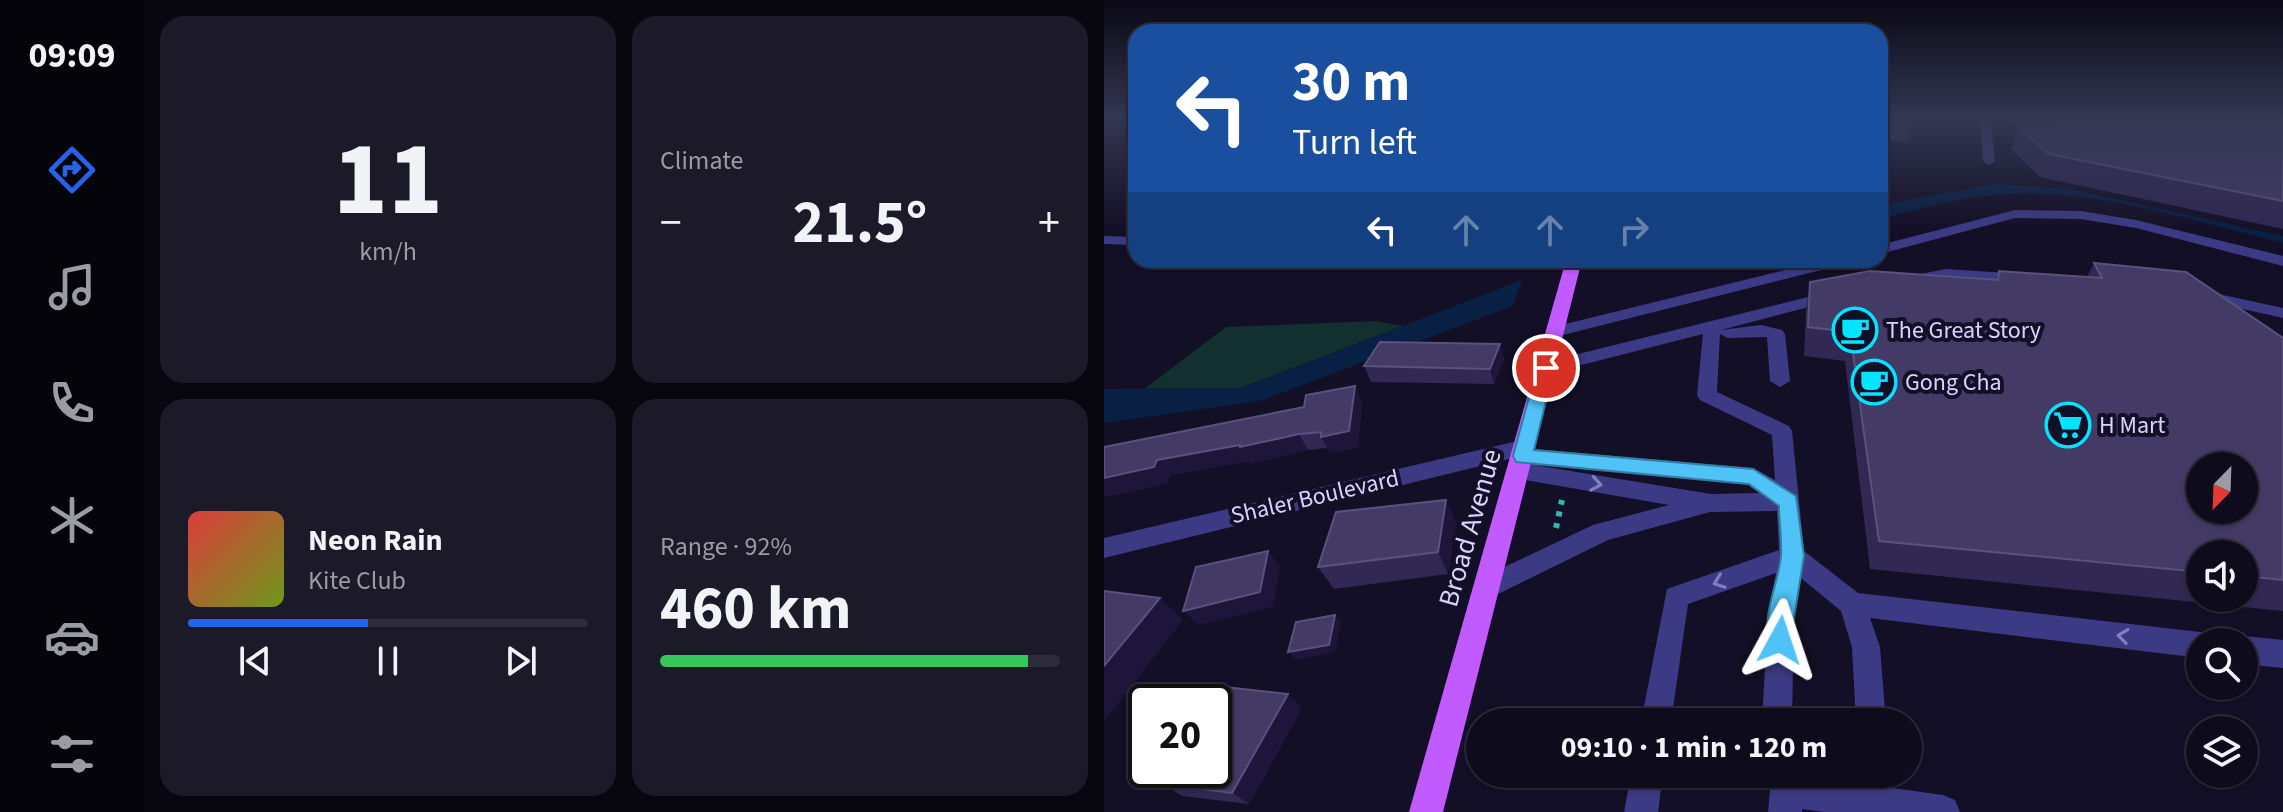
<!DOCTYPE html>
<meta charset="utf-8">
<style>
:root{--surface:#0e0b1c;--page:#1c1929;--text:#f1f3f6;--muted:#9b9ba3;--line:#2e2b3b;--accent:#2563eb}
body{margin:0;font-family:"Source Sans 3",sans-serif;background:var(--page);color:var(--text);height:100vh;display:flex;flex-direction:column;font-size:30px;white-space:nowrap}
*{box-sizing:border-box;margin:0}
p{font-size:26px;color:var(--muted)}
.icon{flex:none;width:44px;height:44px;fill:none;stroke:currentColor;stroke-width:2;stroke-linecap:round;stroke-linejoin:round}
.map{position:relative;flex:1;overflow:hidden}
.details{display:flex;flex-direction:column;gap:16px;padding:16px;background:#08060f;width:960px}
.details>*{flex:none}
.banner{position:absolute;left:24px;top:24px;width:760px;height:244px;border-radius:24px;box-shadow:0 2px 6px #0004,0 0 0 2px var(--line);background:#1a4fa0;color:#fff;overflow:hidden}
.needle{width:52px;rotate:203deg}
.buttons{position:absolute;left:1082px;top:452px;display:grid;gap:16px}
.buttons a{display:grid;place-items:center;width:72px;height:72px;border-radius:50%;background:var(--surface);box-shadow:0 2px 6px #0004,0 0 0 2px var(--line);font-size:40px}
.speed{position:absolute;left:24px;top:684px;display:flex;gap:16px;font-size:40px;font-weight:700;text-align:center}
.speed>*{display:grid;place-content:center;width:104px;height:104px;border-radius:50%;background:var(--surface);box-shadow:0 2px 6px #0004,0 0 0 2px var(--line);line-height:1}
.speed .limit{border:4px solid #111;border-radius:12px;background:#fff;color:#111}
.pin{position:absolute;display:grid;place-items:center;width:68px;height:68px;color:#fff;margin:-34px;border:4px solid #fff;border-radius:50%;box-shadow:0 2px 8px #0007}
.me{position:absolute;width:88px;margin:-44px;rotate:5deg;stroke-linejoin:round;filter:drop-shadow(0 0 6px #0008)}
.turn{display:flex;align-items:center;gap:28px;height:168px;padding:0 32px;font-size:36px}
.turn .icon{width:104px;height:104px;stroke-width:2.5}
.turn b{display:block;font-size:56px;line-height:68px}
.lanes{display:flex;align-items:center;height:76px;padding:0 32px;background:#0003;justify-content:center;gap:40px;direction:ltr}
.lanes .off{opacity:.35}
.big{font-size:60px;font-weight:700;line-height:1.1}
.details .tile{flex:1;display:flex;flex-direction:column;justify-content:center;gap:12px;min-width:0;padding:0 28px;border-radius:24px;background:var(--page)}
.details .dial{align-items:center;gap:0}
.dial b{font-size:104px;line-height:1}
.song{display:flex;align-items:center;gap:24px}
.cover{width:96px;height:96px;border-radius:12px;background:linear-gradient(135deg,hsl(0 70% 55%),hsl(80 70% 35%))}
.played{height:8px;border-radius:4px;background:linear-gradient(90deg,var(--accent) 45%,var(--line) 45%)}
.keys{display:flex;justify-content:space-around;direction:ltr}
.heat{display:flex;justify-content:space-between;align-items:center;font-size:44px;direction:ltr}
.charge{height:12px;border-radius:6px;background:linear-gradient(90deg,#34c759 92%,var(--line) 0)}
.details .tiles{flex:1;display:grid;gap:16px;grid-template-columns:repeat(2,1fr)}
.trip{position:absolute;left:362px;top:708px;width:456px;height:80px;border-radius:40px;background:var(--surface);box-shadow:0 2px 6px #0004,0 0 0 2px var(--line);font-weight:700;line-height:80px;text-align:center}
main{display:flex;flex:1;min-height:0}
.tabs{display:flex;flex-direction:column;width:144px;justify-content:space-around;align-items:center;background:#06040b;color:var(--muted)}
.tabs .icon{width:56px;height:56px}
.tabs .selected{color:var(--accent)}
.tabs b{font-size:36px;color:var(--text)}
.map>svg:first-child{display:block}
.green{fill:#12302f}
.water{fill:#0a1f44}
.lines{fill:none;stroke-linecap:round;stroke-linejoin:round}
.path{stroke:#2fb8b0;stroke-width:6;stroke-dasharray:5 7;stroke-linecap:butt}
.minor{fill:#3d3a85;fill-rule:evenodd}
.major{fill:#c25bff;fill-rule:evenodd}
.wall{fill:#312854;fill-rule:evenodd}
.shaded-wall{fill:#1d163a}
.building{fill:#433a66;stroke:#5a527e;stroke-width:2;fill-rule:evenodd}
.oneway{stroke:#837fbc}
.route{fill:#4fc3f7;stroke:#337fa1;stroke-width:2}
.labels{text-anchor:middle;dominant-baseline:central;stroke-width:8;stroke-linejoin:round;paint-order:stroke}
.poi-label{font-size:24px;fill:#d9d4ff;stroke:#130f26;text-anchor:start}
.street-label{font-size:24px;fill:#d9d4ff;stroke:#130f26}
.near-street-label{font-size:28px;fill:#d9d4ff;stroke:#130f26}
</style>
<main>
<nav class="tabs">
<b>09:09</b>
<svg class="icon selected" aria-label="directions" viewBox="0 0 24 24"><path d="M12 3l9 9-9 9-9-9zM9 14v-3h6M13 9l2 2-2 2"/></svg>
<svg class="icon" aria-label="music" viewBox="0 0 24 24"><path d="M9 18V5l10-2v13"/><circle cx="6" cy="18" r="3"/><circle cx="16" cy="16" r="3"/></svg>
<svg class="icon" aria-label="phone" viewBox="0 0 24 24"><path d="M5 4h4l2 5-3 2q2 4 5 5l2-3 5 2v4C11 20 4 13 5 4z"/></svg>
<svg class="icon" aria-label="climate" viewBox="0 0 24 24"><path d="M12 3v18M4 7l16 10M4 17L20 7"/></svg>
<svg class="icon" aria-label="car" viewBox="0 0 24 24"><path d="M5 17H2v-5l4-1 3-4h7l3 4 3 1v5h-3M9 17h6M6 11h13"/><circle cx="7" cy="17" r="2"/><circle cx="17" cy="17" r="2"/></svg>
<svg class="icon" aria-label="filters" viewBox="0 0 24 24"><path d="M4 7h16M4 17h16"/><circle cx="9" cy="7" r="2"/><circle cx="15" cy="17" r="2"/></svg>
</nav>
<section class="details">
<div class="tiles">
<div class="tile dial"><b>11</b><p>km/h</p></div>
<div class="tile"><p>Climate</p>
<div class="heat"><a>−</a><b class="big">21.5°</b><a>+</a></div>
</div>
<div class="tile">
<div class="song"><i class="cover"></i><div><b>Neon Rain</b><p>Kite Club</p></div></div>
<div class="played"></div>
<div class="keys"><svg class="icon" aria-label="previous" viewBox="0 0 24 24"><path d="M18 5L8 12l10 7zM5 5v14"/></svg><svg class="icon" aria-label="pause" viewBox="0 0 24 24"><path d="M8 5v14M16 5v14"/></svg><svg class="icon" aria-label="next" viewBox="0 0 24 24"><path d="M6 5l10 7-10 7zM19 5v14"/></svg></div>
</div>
<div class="tile"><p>Range · 92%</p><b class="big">460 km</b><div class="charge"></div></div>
</div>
</section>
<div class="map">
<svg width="1179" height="812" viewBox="0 0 1179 812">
<rect width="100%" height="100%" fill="#130f26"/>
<!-- green -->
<path class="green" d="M273 321 299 326 137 388 40 389 122 327Z"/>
<!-- water -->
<path class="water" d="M890 184 966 189 1179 236V243C1082 220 978 183 878 196 844 200 809 211 776 219V205Z
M418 280 409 306 156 401 0 423V389L138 388Z"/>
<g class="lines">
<!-- path -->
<path class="path" d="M452 528 458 500"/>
<!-- minor -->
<path class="minor" d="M21 117H32V122L22 119Z
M876 117H886L891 161 885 165 879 161Z
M911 210 977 211 1032 220 1179 256V266L1032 228 977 219 911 218 776 254V245Z
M0 236 32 237V245L0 244Z
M434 260H470L476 264 468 269 437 263Z
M722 260H748L745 263 451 337 442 332 445 328Z
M842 269 918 274 926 279 918 284 842 279 807 285 799 280 801 277Z
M729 291 737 296 735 299 617 330 657 325 678 330 681 334 686 381 676 387 666 381 663 337 624 338 616 334 613 392 685 426 688 431 700 551 754 593 1096 632 1106 636 1109 642H1096V658L766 618 776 647 782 722H752L748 647 737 611 697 578 690 613 688 722H658L664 613 672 573 584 604 567 722H537L563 589 675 550 673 511 606 512 504 540 382 600 373 596 369 588 373 580 489 525 565 505 415 479 407 477 404 471 407 465 415 463 409 458 0 558V538L422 439 430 441 431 449 649 468 671 480 668 435 596 400 593 395 599 334 442 374 433 368 442 362ZM430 465 644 485 655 493 607 494Z
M1101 291 1179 308V318L1095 299 1093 296Z
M1140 636 1179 640V668L1140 664V642H1129Z
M527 774H559L554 812H520Z
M681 774 755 784V774H787L788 788 839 795 851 800 856 812H720L698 809V812H664L666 790 670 778Z"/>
<!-- major -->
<path class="major" d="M462 260H478L339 812H305Z"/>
</g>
<!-- wall -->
<path class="wall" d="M776 117H824L803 143 776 138Z
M902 117H1179V229L936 177 907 149 914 127Z
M990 263 1179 338V611L766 569 741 361 700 356 702 309 706 282 892 280 895 271 983 277ZM1096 554H1140V598H1096Z
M396 344 400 359 390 384 267 382 260 366Z
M258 402 254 447 226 453 223 448 204 450 147 463 145 461 66 475 64 483 0 497V446L1 447Z
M352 522 344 574 230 589 214 567Z
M198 708 145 804 78 796 59 784Z"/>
<!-- shaded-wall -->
<path class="shaded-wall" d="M812 117H824L803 143 808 121Z
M396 344 400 359 390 384 386 369Z
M251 386 258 402 254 447 226 453 217 437Z
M195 434 204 450 147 463 145 461 66 475 64 483 0 497V478L53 460Z
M342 500 352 522 344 574 334 552Z
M164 551 176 567 169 607 95 625 79 611Z
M56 598 79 620 0 722V666Z
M231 615 237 622 231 652 191 660 184 652Z
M184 694 198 708 145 804 128 793Z"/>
<!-- building -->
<path class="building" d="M783 117H812L808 121Z
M935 117H1179V201L945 154 914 127 946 126Z
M990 263 1082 272 1179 338V580L1140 576V554H1096V572L775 541 746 332 704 327 706 282 766 271 894 280 895 271 998 278ZM1096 466H1140V510H1096Z
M276 342 396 344 386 369 260 366Z
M251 386 245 431 217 437V432L195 434 136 447V445L53 460 50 467 0 478V447L200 407 202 395Z
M342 500 334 552 214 567 232 512Z
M164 551 156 592 79 611 92 567Z
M0 591 56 598 0 666Z
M231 615 225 645 184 652 192 622Z
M121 687 184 694 128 793 59 784 68 770H110V704Z"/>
<!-- one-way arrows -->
<defs><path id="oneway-chevron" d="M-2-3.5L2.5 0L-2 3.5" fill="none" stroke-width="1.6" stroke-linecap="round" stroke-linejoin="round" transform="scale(2)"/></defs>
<g class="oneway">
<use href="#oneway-chevron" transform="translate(492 484) rotate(10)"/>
<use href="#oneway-chevron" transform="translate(615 582) rotate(160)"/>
<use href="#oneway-chevron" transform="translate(1019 636) rotate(-173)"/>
</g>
<!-- sky -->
<linearGradient id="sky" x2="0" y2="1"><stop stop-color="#0a0815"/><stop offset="0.51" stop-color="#333752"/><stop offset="1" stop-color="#333752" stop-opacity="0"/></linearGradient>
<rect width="1179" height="231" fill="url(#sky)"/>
<!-- route -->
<path class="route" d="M442 363 450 368 430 450 649 469 692 496 700 556 685 649 676 652 667 649C655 621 674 586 677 556 678 540 675 522 675 506L645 484 412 462 409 456 433 368Z"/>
<!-- icons -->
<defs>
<g id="cafe-ring" transform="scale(2.3)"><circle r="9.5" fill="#130f26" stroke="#00e5ff" stroke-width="1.5"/><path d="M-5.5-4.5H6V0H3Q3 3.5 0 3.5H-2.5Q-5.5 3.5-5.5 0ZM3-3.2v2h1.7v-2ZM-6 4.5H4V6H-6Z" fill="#00e5ff"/></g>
<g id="supermarket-ring" transform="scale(2.3)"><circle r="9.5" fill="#130f26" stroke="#00e5ff" stroke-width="1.5"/><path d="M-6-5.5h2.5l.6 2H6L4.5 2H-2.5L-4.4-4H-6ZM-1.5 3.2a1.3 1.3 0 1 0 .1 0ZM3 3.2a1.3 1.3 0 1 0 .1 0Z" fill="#00e5ff"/></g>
</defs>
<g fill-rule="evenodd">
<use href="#cafe-ring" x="751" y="330"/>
<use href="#cafe-ring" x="770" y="382"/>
<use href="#supermarket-ring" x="964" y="425"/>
</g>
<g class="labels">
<!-- poi labels -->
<g class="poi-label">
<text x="782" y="330">The Great Story</text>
<text x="801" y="382">Gong Cha</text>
<text x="995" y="425">H Mart</text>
</g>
<!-- street labels -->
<g class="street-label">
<text transform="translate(211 497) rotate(-13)">Shaler Boulevard</text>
</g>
<!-- near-street labels -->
<g class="near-street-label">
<text transform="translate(366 528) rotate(-74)">Broad Avenue</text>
</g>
</g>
</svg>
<div class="buttons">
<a><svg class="needle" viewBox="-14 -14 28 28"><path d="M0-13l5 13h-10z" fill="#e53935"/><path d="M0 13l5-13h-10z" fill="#9b9ba3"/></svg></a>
<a><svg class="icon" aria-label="sound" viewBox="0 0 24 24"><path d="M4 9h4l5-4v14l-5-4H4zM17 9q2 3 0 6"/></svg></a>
<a><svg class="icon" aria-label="search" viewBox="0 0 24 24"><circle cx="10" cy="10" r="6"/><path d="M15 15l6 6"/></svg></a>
<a><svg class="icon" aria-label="layers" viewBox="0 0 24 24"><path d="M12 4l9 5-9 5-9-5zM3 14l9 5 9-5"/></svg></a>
</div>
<div class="speed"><div class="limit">20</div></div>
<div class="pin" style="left:442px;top:368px;background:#d93025"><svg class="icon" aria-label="arrive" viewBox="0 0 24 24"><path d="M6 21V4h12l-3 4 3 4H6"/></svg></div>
<svg class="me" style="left:676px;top:640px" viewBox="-20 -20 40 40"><path d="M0-17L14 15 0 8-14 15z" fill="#4fc3f7" stroke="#fff" stroke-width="4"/></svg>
<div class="trip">09:10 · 1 min · 120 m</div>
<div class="banner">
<div class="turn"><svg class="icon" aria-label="left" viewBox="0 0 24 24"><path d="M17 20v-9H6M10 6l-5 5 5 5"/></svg><div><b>30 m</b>Turn left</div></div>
<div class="lanes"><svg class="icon" aria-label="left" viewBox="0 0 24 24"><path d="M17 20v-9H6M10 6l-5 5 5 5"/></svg><svg class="icon off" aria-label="ahead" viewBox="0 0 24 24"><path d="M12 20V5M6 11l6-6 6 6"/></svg><svg class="icon off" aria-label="ahead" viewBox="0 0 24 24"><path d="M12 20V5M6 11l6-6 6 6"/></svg><svg class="icon off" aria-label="right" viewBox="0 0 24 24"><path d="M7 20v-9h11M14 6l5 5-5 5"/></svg></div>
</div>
</div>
</main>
